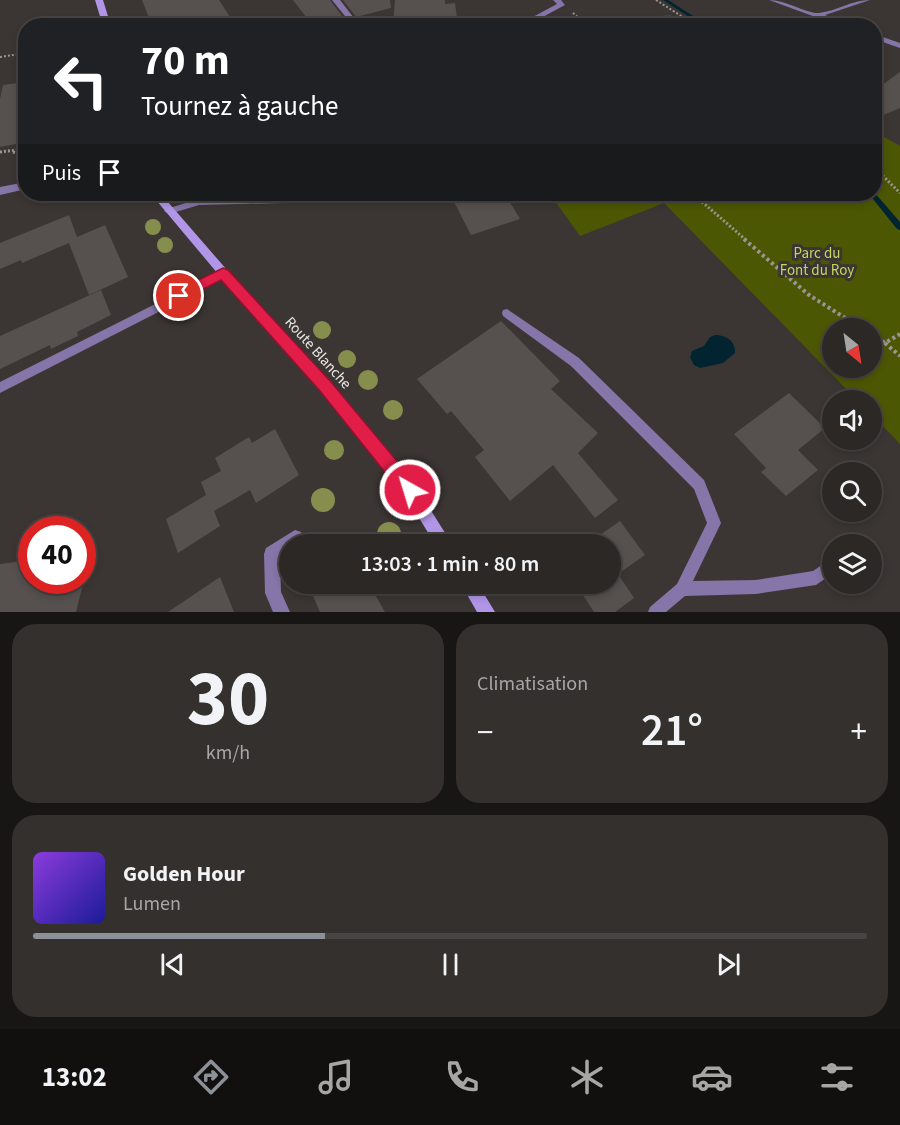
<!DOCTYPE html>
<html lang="fr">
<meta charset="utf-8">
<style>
:root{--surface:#2c2826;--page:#34302e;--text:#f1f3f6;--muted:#a6a6a7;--line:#484443;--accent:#8c9099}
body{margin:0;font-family:"Source Sans 3",sans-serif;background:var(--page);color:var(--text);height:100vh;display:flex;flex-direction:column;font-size:22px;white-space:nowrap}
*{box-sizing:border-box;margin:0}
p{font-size:20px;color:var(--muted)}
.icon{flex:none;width:33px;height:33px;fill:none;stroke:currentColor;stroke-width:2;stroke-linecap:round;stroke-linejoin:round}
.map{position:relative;height:612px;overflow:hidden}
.panel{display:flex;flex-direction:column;gap:12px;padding:12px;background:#181615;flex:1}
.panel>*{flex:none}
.hud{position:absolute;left:18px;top:18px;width:864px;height:183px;border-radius:24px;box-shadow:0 3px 9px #0003,0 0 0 2px var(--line);background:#202124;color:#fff;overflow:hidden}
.needle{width:39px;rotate:150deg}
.fabs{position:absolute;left:822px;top:318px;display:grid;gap:12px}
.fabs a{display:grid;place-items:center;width:60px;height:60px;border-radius:50%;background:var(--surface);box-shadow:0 3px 9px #0003,0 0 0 2px var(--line);font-size:30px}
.speed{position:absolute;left:18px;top:516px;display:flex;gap:12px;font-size:30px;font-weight:700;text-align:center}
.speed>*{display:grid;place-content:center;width:78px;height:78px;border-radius:50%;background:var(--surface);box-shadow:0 3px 9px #0003,0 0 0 2px var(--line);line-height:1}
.speed .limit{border:9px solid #d22;background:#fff;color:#111}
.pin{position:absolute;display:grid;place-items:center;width:51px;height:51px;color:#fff;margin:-26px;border:3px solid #fff;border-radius:50%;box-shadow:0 2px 6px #0007}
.me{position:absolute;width:66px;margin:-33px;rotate:321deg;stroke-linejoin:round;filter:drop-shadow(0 0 4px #0008)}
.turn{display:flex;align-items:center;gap:21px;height:126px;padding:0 24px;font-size:27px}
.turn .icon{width:78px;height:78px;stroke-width:2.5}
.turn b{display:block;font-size:42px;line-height:51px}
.then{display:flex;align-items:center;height:57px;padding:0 24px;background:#0003;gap:12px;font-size:22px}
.big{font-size:45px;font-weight:600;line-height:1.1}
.panel .tile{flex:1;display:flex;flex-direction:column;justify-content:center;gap:9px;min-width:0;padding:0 21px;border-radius:24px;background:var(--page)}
.panel .dial{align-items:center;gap:0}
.dial b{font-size:78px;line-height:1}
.song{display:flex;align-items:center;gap:18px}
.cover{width:72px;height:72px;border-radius:9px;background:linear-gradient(135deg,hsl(270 70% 55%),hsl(240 70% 35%))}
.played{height:6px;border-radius:3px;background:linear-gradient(90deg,var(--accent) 35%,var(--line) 35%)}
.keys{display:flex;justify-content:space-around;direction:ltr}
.heat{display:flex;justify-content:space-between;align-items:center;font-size:33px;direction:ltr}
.panel .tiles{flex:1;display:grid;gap:12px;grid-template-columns:1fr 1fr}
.tile:last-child{grid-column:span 2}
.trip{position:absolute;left:279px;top:534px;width:342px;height:60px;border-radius:30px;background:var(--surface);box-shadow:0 3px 9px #0003,0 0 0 2px var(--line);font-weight:600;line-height:60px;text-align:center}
.menu{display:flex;height:96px;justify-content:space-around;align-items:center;background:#12100f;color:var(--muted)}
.menu .icon{width:42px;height:42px}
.menu .on{color:var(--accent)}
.menu b{font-size:27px;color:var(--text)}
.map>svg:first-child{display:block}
.green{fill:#4c5704;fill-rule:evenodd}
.water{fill:#022431}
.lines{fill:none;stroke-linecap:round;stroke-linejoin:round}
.stream{fill:#022431;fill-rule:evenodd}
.building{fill:#56514e}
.path-far2{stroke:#9a9693;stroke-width:2;stroke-dasharray:2 2;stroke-linecap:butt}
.path-far1{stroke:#9a9693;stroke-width:3;stroke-dasharray:2 2;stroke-linecap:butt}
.path{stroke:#9a9693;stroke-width:4;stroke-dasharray:3 3;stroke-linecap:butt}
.lane{fill:#8575a8;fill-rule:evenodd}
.street{fill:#8575a8;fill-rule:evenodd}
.secondary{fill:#b196e8;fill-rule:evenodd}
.tree{fill:#858e4c}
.route{fill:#e11d48;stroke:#92132f;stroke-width:1.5}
.labels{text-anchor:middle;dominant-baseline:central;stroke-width:6;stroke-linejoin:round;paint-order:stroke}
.park-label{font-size:15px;fill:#c2d660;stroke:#3b3633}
.street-label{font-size:15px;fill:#ebe8e6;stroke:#3b3633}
</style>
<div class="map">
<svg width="900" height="612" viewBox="0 0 900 612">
<rect width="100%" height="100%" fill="#3b3633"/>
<!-- green -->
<path class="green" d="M670 15 689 25H592H594Z
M875 132 900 146V444L872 415V400H857L664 203 580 236 550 194H874ZM872 328V368H832V328Z"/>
<!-- water -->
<path class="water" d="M715 335C726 335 736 341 735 353L723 363 700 368 694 365 690 357 692 351 704 346 710 337Z"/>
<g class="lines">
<!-- stream -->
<path class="stream" d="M663 0H668L709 26H703Z
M874 192 900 222V230L897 229 869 194H874Z"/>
</g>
<!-- building -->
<path class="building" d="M142 0H219L236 26H152Z
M293 0H330L345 20 324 26H313Z
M343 0H390L391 8 356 17Z
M395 0H445V4L455 3 458 25 393 26Z
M900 72V108L874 119V91Z
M26 82V142L0 147V99L3 85Z
M450 194H505L520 219 471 235Z
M69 215 77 237 105 225 128 277 89 295 69 243 22 263 21 260 0 269V243Z
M101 290 111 315 77 332 78 336 51 349 50 345 0 369V336Z
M501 321 560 381 551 389 598 433 578 453 618 500 595 518 553 465 510 501 475 457 484 450 451 411 447 414 417 379Z
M789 393 825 428 798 450 818 470 786 496 761 472 766 468 734 434Z
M275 429 299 475 256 503 250 490 214 511 220 526 178 553 166 519 206 495 201 482 221 471 215 458 249 437 252 443Z
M620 521 645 555 618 574 634 598 615 612H594L576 584H610V544H587Z
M32 560V580H84L76 612H0V564Z
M220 577 234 612H168Z
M330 584H369L385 612H320L313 596Z"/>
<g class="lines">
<!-- path-far2 -->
<path class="path-far2" d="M656 0 697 26
M573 13 588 26
M0 57 26 53"/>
<!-- path-far1 -->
<path class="path-far1" d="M0 152 26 149
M13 152 26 156
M874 167 900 193
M693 194 746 240"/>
<!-- path -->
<path class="path" d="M744 239 809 295 861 328
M872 335 885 343 900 334
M885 343 900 356"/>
<!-- lane -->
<path class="lane" d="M363 195 367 198 363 201 199 205 169 214 164 211 166 209 199 199Z
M223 270 227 271 228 274 227 277 0 393V382Z
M507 309 579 358 704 480 721 523 693 581 756 580 813 571 832 558V574L816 585 756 594 685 596 666 612H648L650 607 677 584 707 523 694 489 571 366 503 316 502 313 503 310Z"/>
<!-- street -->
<path class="street" d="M332 0H340L360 26H353Z
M553 0H561L565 5 526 26H516L557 4Z
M769 0C786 0 807 14 819 13 837 11 852 0 870 0L825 15 852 26H840Z
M874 34 900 43V48L874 39Z
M26 182V189L0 195V187Z
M295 530 301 532 303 538 301 544H290V551L280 558 281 592 290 612H273L265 593 264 554 266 548Z"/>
<!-- secondary -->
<path class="secondary" d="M95 0H103L111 26H103Z
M151 194H161L247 293 331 383 415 485 452 544H435L405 495 321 391 239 299Z
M461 584H478L495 612H477Z"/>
</g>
<!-- trees -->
<g class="tree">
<circle cx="153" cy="227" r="8"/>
<circle cx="165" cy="245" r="8"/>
<circle cx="322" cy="330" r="9"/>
<circle cx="347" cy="359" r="9"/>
<circle cx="368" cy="380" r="10"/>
<circle cx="393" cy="410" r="10"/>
<circle cx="334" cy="450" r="10"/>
<circle cx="323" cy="500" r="12"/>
<circle cx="389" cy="534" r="12"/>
</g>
<!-- route -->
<path class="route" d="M223 268 228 270 331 382 416 484 419 490 416 496 410 498 404 496 320 391 221 280 184 299H174L173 296 174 292Z"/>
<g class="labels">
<!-- park labels -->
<g class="park-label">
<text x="817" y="253">Parc du<tspan x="817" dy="17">Font du Roy</tspan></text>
</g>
<!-- street labels -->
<g class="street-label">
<text transform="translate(318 353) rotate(48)">Route Blanche</text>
</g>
</g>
</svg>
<div class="fabs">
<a><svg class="needle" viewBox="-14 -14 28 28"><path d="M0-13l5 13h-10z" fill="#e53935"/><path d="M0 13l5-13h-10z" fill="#a6a6a7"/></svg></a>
<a><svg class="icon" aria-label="sound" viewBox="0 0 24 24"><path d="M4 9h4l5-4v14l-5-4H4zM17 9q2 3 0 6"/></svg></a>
<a><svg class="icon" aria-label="search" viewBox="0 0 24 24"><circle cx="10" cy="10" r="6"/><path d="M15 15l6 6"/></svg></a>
<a><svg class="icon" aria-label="layers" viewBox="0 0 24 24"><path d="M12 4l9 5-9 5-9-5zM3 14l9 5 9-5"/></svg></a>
</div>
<div class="speed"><div class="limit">40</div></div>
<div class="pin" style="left:179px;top:296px;background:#d93025"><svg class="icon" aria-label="arrive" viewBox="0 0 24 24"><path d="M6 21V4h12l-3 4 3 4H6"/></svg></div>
<svg class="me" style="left:410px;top:490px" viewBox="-20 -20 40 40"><circle r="17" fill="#e11d48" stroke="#fff" stroke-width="3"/><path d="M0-11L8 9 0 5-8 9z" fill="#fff"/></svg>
<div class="trip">13:03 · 1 min · 80 m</div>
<div class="hud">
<div class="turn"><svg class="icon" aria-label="left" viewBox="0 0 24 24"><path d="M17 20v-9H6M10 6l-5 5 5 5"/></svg><div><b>70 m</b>Tournez à gauche</div></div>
<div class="then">Puis<svg class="icon" aria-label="arrive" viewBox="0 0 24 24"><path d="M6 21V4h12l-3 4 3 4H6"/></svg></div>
</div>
</div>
<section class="panel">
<div class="tiles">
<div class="tile dial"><b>30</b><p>km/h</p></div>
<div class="tile"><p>Climatisation</p>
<div class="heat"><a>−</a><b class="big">21°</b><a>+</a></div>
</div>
<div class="tile">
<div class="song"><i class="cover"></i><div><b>Golden Hour</b><p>Lumen</p></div></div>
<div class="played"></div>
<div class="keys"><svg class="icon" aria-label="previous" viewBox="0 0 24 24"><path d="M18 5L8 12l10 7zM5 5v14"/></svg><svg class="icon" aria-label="pause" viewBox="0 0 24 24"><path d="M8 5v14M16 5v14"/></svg><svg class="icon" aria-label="next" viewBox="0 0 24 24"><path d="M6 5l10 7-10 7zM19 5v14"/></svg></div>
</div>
</div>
</section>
<nav class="menu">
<b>13:02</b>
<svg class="icon on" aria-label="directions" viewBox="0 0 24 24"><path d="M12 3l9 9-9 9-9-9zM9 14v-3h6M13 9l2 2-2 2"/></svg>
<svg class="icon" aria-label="music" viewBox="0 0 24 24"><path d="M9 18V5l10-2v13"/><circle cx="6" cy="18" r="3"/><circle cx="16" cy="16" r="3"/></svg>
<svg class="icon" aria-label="phone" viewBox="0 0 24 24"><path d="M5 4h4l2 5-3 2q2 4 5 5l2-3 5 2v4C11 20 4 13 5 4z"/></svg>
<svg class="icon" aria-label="climate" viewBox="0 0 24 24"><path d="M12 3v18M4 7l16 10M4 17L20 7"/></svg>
<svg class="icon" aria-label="car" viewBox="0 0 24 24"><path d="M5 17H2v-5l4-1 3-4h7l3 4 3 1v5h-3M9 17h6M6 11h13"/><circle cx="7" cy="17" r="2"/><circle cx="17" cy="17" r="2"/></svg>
<svg class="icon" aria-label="filters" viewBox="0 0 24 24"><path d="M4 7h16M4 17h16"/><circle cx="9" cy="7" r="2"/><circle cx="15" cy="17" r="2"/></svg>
</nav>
